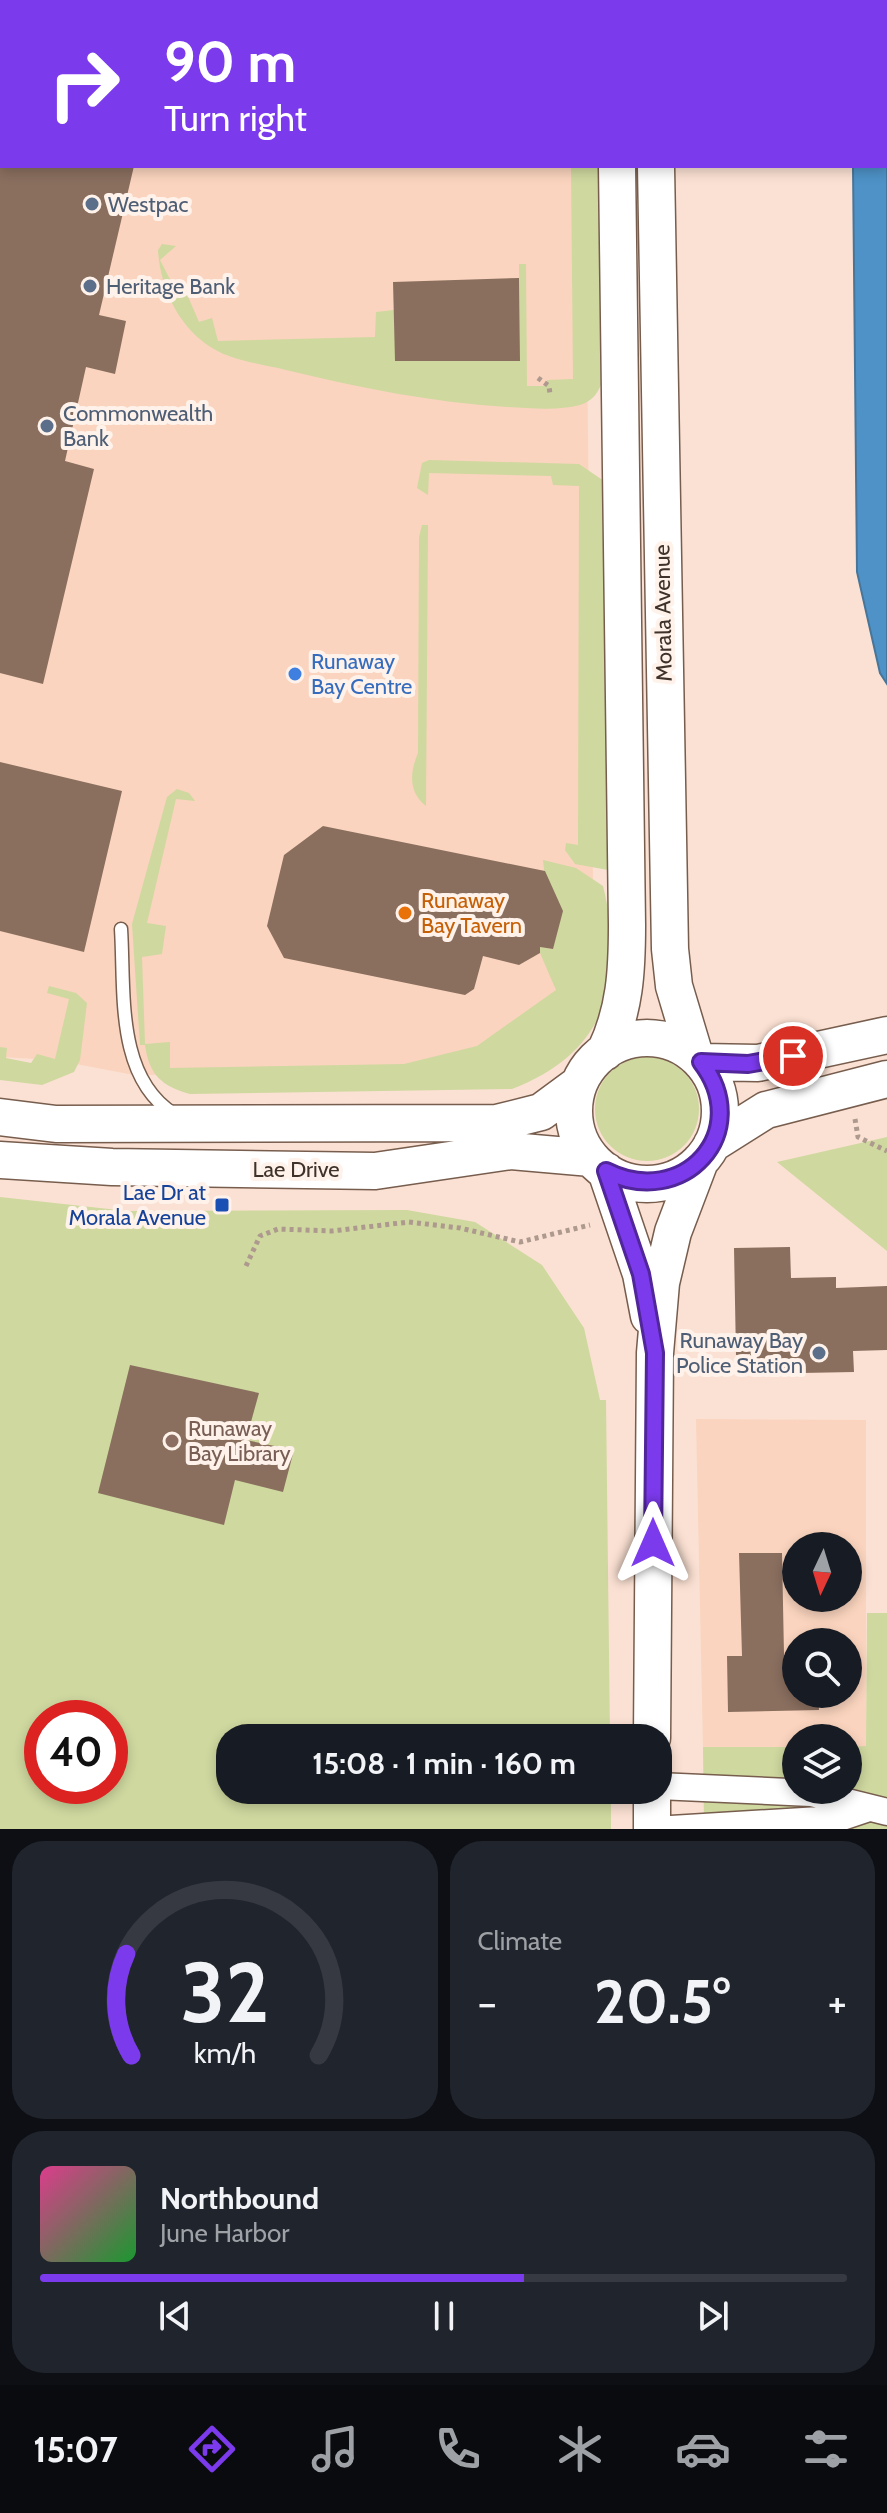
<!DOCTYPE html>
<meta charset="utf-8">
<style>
:root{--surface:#171b24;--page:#20242c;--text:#f1f3f6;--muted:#9ea1a6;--line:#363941;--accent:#7c3aed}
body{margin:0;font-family:Cabin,sans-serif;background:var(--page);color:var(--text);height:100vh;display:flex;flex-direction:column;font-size:30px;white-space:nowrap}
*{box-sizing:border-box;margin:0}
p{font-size:26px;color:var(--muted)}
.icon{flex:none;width:44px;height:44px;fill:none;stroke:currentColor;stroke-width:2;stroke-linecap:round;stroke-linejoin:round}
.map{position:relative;height:1829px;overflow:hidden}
.side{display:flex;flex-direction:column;gap:12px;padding:12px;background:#0d0f14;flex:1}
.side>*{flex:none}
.top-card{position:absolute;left:0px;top:0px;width:888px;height:168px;box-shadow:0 4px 12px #0003;background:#7c3aed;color:#fff;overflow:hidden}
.needle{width:52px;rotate:184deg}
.controls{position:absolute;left:782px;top:1532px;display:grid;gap:16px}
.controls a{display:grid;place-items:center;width:80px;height:80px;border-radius:50%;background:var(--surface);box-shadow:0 4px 12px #0003;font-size:40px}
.speed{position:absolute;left:24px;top:1700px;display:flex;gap:16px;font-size:40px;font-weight:700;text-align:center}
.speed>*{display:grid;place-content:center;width:104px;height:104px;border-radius:50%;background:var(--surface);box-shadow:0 4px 12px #0003;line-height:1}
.speed .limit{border:12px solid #d22;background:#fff;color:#111}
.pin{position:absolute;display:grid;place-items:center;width:68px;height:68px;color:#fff;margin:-34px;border:4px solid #fff;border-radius:50%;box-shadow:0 2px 8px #0007}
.me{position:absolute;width:88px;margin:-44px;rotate:0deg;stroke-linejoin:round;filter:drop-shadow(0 0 6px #0008)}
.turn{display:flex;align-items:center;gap:28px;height:168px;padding:0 32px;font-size:36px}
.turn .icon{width:104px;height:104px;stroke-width:2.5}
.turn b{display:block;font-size:56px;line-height:68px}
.big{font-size:60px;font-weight:800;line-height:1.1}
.side .widget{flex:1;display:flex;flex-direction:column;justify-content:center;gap:12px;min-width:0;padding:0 28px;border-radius:32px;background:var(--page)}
.side .dial{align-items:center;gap:0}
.dial svg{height:208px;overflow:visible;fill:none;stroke:var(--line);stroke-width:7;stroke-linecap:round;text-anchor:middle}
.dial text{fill:var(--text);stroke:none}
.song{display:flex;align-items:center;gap:24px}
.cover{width:96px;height:96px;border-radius:12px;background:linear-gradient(135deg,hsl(330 70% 55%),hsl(130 70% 35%))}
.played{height:8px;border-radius:4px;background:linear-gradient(90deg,var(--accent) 60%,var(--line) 60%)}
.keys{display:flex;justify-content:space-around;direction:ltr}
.heat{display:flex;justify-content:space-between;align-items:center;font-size:44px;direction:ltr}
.side .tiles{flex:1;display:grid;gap:12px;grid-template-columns:1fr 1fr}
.widget:last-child{grid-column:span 2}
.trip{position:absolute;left:216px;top:1724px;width:456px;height:80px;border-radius:32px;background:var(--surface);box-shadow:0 4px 12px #0003;font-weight:800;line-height:80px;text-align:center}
.dock{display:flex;height:128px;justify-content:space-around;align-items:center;background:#090b0e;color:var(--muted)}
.dock .icon{width:56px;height:56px}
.dock .selected{color:var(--accent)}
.dock b{font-size:36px;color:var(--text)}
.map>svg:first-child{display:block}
.built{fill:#fad4be;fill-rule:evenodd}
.green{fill:#cfd89f;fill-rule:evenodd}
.water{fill:#4e92c7;stroke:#497598;stroke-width:2}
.building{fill:#8a6f5f}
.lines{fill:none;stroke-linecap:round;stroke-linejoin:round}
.lane-casing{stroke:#775d4d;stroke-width:15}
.street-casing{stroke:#775d4d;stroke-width:29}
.secondary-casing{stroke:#775d4d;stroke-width:39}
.path{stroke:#ad998e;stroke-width:5;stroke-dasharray:4 4;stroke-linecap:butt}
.lane{stroke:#fff;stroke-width:12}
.street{stroke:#fff;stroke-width:26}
.secondary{stroke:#fff;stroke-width:36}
.route-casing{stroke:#51269a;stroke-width:20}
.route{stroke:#7c3aed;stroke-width:14}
.service-dot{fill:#5c6f8a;stroke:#fef2ea;stroke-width:3}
.shop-dot{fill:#3f7fe0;stroke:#fef2ea;stroke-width:3}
.food-dot{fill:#e8710a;stroke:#fef2ea;stroke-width:3}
.transit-dot{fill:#1a4fb4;stroke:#fef2ea;stroke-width:3}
.education-dot{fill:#8d6e63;stroke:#fef2ea;stroke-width:3}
.labels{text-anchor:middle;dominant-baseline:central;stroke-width:8;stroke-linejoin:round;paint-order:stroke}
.service-label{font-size:22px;fill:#4e5e75;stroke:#fef2ea;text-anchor:start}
.street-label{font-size:22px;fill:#3e322b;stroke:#fef2ea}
.shop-label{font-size:22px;fill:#366cbe;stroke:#fef2ea;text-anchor:start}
.food-label{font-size:22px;fill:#c56008;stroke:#fef2ea;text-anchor:start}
.transit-label{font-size:22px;fill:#164399;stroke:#fef2ea;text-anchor:end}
.education-label{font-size:22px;fill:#785e54;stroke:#fef2ea;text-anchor:start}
</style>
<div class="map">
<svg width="887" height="1829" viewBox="0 0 887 1829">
<rect width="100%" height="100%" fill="#fbe1d3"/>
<!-- built -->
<path class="built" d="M0 0H584L2 2V166H585L593 880 556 990 476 1059 399 1074 134 1075 55 1060 0 1057Z
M696 1419 866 1420V1747H848V1738H796V1747H703ZM796 1546H848V1598H796ZM796 1642H848V1694H796Z"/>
<!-- green -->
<path class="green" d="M571 166H601L603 379C599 392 593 401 580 405 558 411 530 408 507 407 430 402 361 388 286 370 259 363 229 361 206 344 176 322 160 285 158 250L162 244 176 246 160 260 177 293 186 292 199 322 212 318 218 341 375 337 376 312 394 310 396 361H520L519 264H526L527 386H546L547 380 573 379Z
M429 460 579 464 604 481 608 870 575 864 565 850 566 843 578 845 579 486 553 485 551 476 429 473 428 495 417 488 422 463Z
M422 525H428L426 806C408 792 410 772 418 753L419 537Z
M177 789 189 793 195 801 176 799 147 923 166 926 162 954 142 957 145 1044 170 1042V1068L404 1064 477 1046 556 990 540 953V947L553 949 543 860 576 868 603 886C626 980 608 1052 512 1089L190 1094C161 1086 149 1074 145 1045H140L132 924 167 797Z
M49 986 76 993 87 1003 80 1060 74 1072 42 1085 0 1080V1047L7 1048 6 1058 31 1063 37 1054 55 1059 69 999 47 993Z
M595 1109a52 52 0 1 1 104 0a52 52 0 1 1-104 0Z
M887 1137V1251L777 1162Z
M0 1197 127 1211 407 1210 475 1222 542 1265 584 1328 600 1400H606L610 1738H230V1790H611V1829H0ZM42 1718H110V1786H42Z
M867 1613H887V1829H704L703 1747H796V1790H848V1747L866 1746Z"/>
<!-- water -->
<path class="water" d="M851 0H887V684L880 673 857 572 853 166H886V2Z"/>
<!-- building -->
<path class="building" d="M0 166H134L99 315 126 321 115 374 86 367 65 461 94 469 43 684 0 673Z
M519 278 520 361H395L393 282Z
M0 762 122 791 84 952 0 931Z
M323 826 545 871 563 911 553 949 540 947V953L519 965 483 956 474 989 465 995 284 958 267 926 284 855Z
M790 1247 791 1278 836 1277V1288L887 1286V1350L853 1351 854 1372 750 1374V1354L736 1355 734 1248Z
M130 1365 259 1393 246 1440 294 1450 283 1492 235 1480 224 1525 98 1493Z
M739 1553H782L784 1655H796V1694H818L819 1710 728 1712 727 1656H742Z"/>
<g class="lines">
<!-- lane casing -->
<g class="lane-casing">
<path id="lane" d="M121 929C125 990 115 1077 174 1114"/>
</g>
<!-- street casing -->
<g class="street-casing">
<path id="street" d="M658 1786 811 1793 887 1812
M671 1829 836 1819 869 1808"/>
</g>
<!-- secondary casing -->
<g class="secondary-casing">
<path id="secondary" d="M616 0V2
M655 0V2
M656 166 670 949 674 986 695 1056
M574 1111a73 73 0 1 1 146 0a73 73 0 1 1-146 0Z
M605 1052C625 1010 627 971 627 925L617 166
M701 1062 758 1063 887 1035
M0 1117 56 1124 497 1123 541 1112 579 1084
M712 1144 766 1110 887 1079
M0 1160 112 1167 375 1171 511 1151 591 1158
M606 1171 641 1274 649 1316
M652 1738 655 1353 661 1283 673 1232 700 1161
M652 1790V1829"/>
</g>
<!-- path -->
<path class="path" d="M538 378 549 386 550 394
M855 1119 858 1137 887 1151
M246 1266 260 1236 278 1229 332 1231 409 1222 460 1228 520 1242 590 1225"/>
<!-- lane -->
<use href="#lane" class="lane"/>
<!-- street -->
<use href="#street" class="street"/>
<!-- secondary -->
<use href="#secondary" class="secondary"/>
</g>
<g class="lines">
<!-- route casing -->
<g class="route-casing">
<path id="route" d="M653 1543 655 1353 641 1274 606 1171C683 1210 755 1132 701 1062L748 1064 793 1056"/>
</g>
<!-- route -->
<use href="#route" class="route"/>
</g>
<!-- markers -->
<g class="service-dot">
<circle cx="92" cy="204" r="8"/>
<circle cx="90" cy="286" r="8"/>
<circle cx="47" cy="426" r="8"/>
<circle cx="819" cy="1353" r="8"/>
</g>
<circle class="shop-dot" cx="295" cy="674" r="8"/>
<circle class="food-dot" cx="405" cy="913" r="8"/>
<rect class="transit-dot" x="214" y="1197" width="16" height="16" rx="4"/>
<circle class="education-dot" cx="172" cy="1441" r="8"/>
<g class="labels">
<!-- service labels -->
<g class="service-label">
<text x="108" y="204">Westpac</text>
<text x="106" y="286">Heritage Bank</text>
<text x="63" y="413">Commonwealth<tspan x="63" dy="25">Bank</tspan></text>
<text x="803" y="1340" text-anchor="end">Runaway Bay<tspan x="803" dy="25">Police Station</tspan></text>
</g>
<!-- street labels -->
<g class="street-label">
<text transform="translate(663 613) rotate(-91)">Morala Avenue</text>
<text x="296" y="1169">Lae Drive</text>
</g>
<!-- shop labels -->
<g class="shop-label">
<text x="311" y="661">Runaway<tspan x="311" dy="25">Bay Centre</tspan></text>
</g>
<!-- food labels -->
<g class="food-label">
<text x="421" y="900">Runaway<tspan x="421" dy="25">Bay Tavern</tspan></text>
</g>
<!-- transit labels -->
<g class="transit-label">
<text x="206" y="1192">Lae Dr at<tspan x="206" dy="25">Morala Avenue</tspan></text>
</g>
<!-- education labels -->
<g class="education-label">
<text x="188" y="1428">Runaway<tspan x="188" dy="25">Bay Library</tspan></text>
</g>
</g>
</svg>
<div class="controls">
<a><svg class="needle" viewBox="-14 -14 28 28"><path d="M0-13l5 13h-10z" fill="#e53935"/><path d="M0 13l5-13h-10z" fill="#9ea1a6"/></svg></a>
<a><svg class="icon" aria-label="search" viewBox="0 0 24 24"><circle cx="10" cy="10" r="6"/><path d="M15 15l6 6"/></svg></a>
<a><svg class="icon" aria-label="layers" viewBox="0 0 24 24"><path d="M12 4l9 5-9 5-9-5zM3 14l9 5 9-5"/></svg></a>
</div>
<div class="speed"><div class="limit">40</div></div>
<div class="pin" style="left:793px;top:1056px;background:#d93025"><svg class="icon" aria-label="arrive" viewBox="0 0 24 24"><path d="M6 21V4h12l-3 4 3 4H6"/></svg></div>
<svg class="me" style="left:653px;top:1543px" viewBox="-20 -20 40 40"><path d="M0-17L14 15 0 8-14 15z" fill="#7c3aed" stroke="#fff" stroke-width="4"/></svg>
<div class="trip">15:08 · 1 min · 160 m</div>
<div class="top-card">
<div class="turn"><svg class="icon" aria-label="right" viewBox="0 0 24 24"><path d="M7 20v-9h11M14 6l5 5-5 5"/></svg><div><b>90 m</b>Turn right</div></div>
</div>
</div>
<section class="side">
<div class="tiles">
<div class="widget dial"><svg viewBox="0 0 100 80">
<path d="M14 69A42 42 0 1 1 86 69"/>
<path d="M14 69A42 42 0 0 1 12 30" stroke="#7c3aed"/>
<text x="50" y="56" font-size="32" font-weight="700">32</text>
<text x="50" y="72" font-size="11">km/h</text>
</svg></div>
<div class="widget"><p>Climate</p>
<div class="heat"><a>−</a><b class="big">20.5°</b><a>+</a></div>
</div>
<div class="widget">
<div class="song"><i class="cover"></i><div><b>Northbound</b><p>June Harbor</p></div></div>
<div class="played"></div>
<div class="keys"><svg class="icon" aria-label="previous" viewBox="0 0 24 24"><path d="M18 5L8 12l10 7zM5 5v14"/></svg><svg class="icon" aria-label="pause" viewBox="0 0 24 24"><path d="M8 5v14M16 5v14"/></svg><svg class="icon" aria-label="next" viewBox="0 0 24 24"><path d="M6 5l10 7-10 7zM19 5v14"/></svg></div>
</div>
</div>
</section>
<nav class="dock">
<b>15:07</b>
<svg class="icon selected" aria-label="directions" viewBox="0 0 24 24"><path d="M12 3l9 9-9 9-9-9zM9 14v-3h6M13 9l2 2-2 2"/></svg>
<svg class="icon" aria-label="music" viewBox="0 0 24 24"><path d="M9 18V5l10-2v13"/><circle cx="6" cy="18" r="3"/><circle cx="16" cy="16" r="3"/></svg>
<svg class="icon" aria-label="phone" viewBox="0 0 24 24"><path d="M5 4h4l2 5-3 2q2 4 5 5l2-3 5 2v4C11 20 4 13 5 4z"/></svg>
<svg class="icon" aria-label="climate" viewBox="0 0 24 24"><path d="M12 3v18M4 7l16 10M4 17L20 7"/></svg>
<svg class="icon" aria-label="car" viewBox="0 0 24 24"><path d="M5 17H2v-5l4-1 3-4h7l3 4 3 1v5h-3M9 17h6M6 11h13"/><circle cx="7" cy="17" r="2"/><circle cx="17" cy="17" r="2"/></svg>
<svg class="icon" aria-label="filters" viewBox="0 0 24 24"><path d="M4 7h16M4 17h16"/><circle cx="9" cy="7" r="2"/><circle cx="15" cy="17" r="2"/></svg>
</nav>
